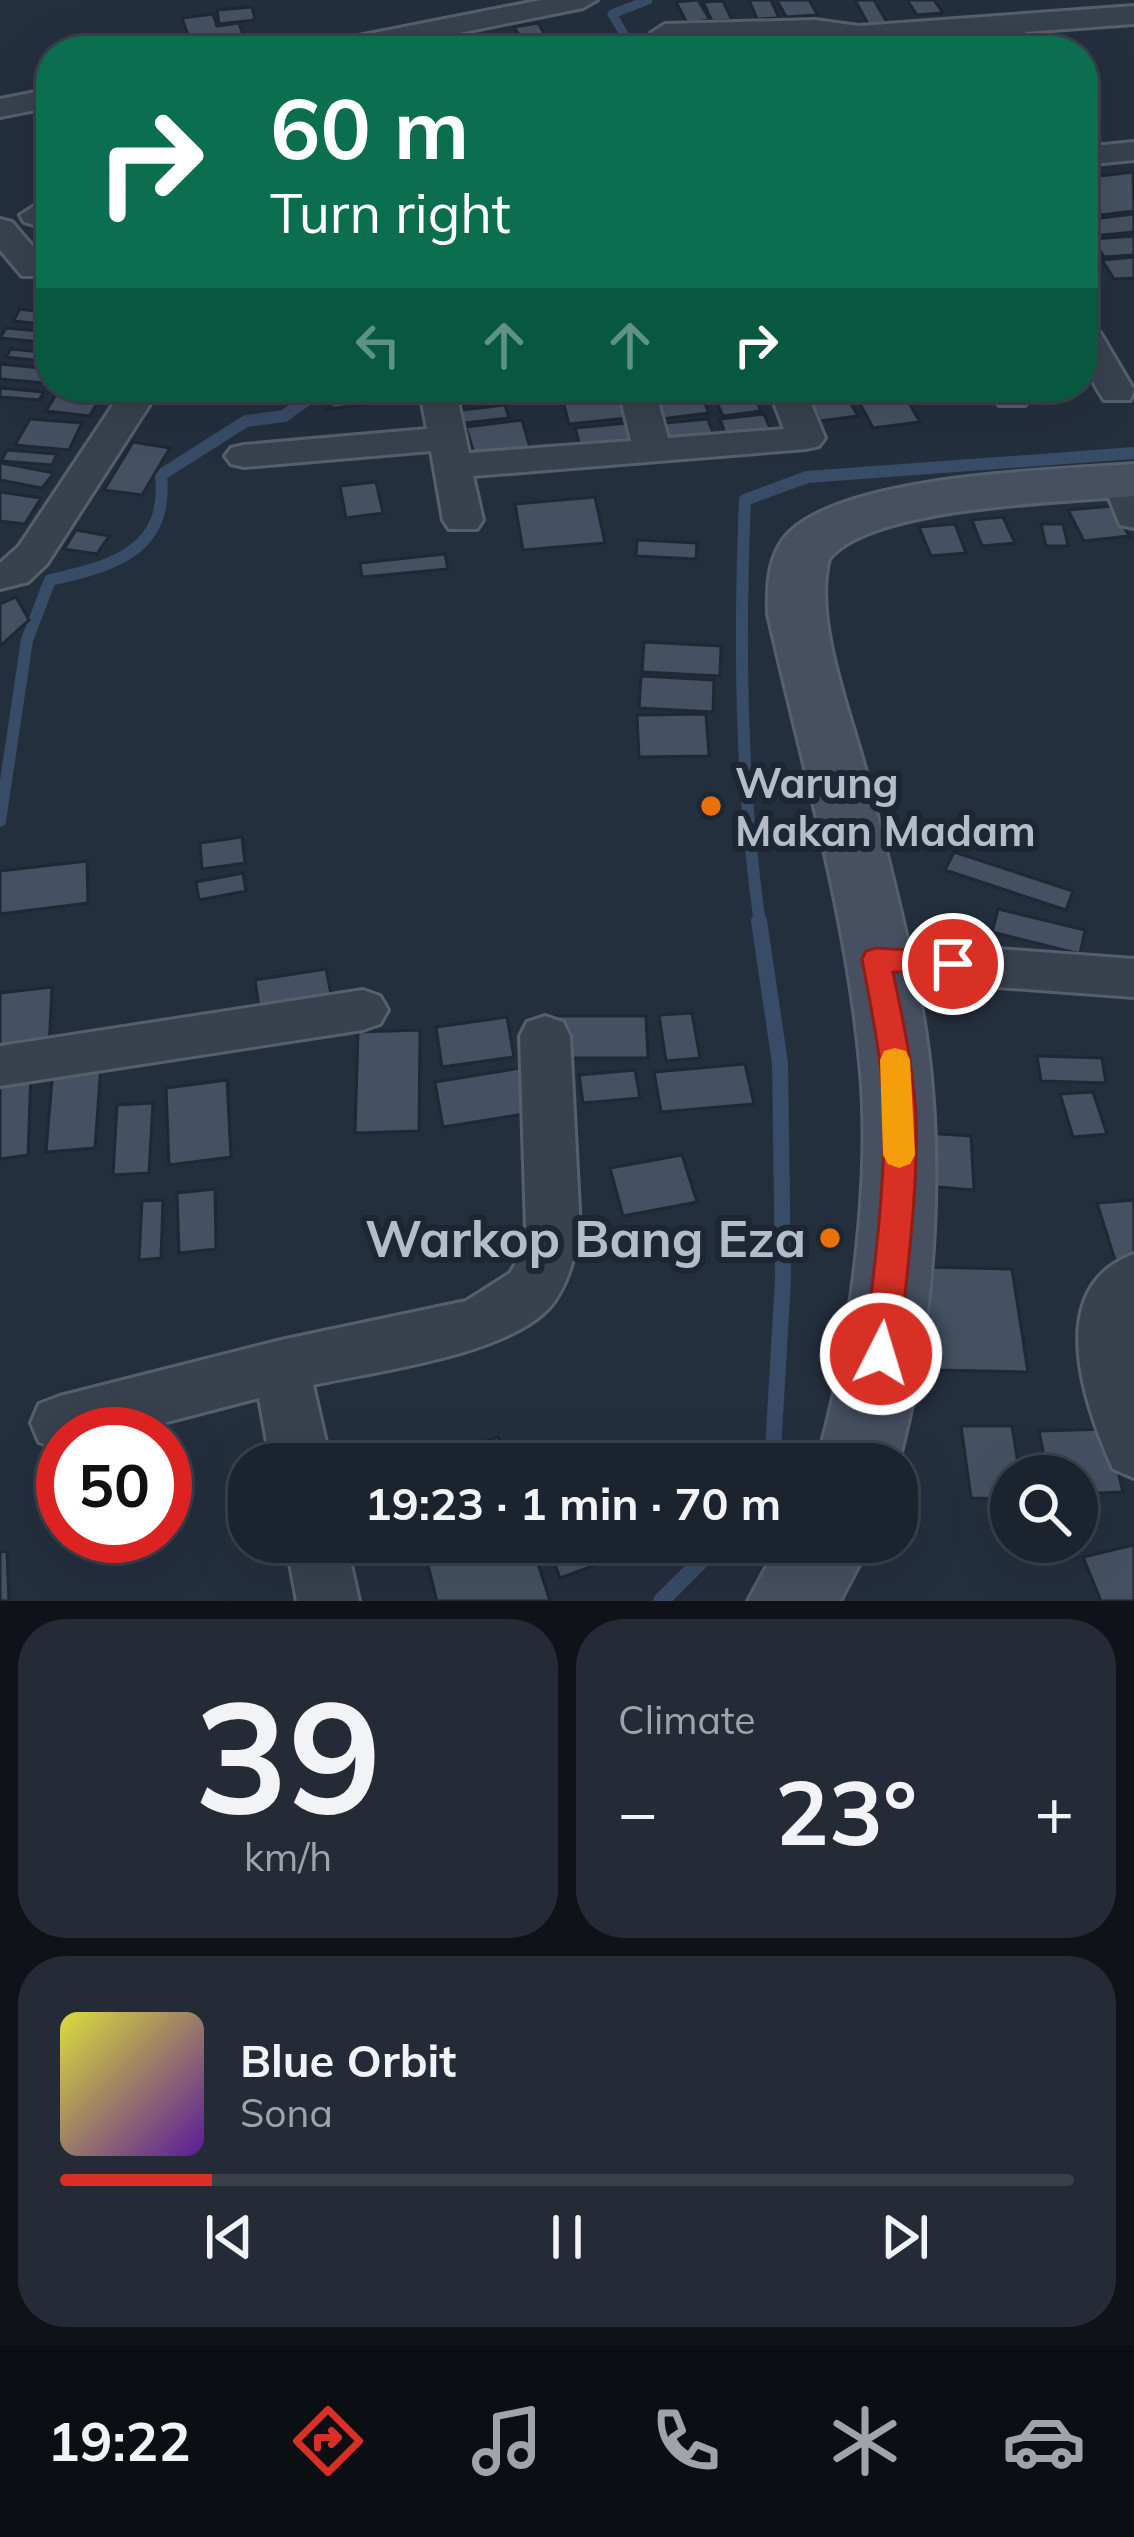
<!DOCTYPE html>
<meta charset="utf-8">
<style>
:root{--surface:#1b232e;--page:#242b36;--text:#f1f3f6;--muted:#a0a4aa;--line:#39404a;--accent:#d93025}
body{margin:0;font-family:Mulish,sans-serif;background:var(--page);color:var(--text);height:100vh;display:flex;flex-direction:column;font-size:45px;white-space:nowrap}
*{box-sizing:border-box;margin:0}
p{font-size:39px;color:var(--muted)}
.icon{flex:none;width:66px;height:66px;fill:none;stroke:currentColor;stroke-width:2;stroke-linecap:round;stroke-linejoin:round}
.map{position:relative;height:1601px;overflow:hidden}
.panel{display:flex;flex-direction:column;gap:18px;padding:18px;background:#0f1319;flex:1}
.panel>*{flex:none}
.hud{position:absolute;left:36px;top:36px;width:1062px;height:366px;border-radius:48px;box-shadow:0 12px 48px #0002,0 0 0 3px var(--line);background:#0b6e4f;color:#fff;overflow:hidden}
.fabs{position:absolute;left:990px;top:1455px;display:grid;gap:24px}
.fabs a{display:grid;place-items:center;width:108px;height:108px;border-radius:50%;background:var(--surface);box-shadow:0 12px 48px #0002,0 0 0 3px var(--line);font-size:60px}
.speed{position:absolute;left:36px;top:1407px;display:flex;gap:24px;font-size:60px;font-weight:700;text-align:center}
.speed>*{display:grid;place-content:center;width:156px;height:156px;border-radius:50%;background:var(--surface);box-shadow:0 12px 48px #0002,0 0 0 3px var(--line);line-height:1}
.speed .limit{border:18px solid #d22;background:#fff;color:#111}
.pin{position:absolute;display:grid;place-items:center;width:102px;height:102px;color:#fff;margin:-51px;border:6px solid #fff;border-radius:50%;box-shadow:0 3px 12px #0007}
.me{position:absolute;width:132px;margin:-66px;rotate:5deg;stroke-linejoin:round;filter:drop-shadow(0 0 9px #0008)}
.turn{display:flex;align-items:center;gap:42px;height:252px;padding:0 36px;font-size:54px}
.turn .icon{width:156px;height:156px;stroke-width:2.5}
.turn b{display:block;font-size:84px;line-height:102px}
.lanes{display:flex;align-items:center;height:114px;padding:0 36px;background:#0003;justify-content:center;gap:60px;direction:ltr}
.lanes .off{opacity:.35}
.big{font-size:90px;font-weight:700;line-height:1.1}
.panel .tile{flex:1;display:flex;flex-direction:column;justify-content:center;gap:18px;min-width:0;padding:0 42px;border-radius:48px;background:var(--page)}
.panel .dial{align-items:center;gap:0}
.dial b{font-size:156px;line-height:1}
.song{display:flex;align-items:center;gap:36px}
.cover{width:144px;height:144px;border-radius:18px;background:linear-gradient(135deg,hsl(60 70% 55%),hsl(270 70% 35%))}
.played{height:12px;border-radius:6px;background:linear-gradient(90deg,var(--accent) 15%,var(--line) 15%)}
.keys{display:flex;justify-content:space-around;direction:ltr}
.heat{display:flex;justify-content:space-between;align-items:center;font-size:66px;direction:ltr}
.panel .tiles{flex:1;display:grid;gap:18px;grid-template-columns:1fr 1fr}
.tile:last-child{grid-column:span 2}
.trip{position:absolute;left:228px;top:1443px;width:690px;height:120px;border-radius:48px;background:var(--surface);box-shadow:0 12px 48px #0002,0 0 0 3px var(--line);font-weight:700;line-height:120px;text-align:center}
.tabs{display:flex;height:192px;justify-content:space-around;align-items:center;background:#0b0e12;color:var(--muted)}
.tabs .icon{width:84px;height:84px}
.tabs .selected{color:var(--accent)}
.tabs b{font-size:54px;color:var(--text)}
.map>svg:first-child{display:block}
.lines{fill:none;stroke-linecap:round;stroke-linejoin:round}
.stream-far2{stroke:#394c67;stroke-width:9}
.stream-far1{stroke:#394c67;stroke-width:12}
.stream{stroke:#394c67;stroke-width:16}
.building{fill:#455162;stroke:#1f2835;stroke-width:3}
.minor-casing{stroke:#565f6c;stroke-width:6}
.secondary-casing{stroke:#565f6c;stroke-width:6}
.minor{fill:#38414e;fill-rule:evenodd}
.secondary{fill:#465061;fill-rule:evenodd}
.route{fill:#d93025;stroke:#8d1f18;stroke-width:3}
.slow{fill:#f59e0b}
.food-dot{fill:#e8710a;stroke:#1d2633;stroke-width:4.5}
.labels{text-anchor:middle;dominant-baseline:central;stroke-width:12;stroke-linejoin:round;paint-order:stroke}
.poi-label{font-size:42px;font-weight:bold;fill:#b4bcc9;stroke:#1d2633;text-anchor:start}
.near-poi-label{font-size:51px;font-weight:bold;fill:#b4bcc9;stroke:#1d2633;text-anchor:end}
</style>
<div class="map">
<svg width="1134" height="1601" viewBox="0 0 1134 1601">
<rect width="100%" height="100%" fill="#242f3e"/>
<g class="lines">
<!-- stream-far2 -->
<path class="stream-far2" d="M549 51 618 39 624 34 612 14 648 0
M303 402 325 387"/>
<!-- stream-far1 -->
<path class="stream-far1" d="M0 821 27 640 50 580C113 566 169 551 161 475L246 421 284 416 308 399
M760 924C740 785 739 640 745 500L807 477 1134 453"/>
<!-- stream -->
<path class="stream" d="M759 921 780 1063 783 1279 773 1450 767 1464
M661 1601 720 1542"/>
</g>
<!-- building -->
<path class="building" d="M698 0 710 20 687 23 676 2Z
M749 0H771L779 18 757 19Z
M777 0H809L818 15 786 17Z
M855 0H874L888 24 869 26Z
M907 0H934L943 13 917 15Z
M723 1 732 20 712 21 703 2Z
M252 7 255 20 219 24 217 10Z
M213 14 217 26 239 23 244 37 191 44 182 18Z
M538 23 548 40 524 43 514 27Z
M812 31 821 49 768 51 761 34Z
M990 32 1001 46 967 50 956 36Z
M748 35 756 51H694L688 40Z
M1133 172 1134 211 1101 215 1083 191V178Z
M1134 214V232L1094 236 1083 220Z
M1134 236V255L1104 257 1093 239Z
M1134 257V278L1114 279 1102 260Z
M20 309 51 313V325L13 321Z
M6 328 51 332V343L0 338Z
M11 349 51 353V362L6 357Z
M0 364 51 369V370L44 383 0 379Z
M403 387 401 400 327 409 349 389Z
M509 387 513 400 455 407 451 392Z
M618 387 628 418 569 424 560 391Z
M802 387H856L859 392 808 399Z
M0 388 44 392 39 400 0 397Z
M60 388 102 393 90 416 46 411Z
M751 389 761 411 723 416 713 394Z
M700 392 709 413 653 420 644 399Z
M905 396 920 422 873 428 859 402Z
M847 397 858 416 820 421 810 402Z
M505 405 509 418 456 424 453 411Z
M764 414 773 435 727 439 720 419Z
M30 419 82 423 69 450 15 445Z
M708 419 715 439 660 444 654 424Z
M522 420 530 447 474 454 466 427Z
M628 423 633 441 580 446 575 428Z
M133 442 170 448 142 495 104 490Z
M7 450 57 454 52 465 1 461Z
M0 464 1 463 54 473 42 488 0 480Z
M376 482 383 513 346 518 340 486Z
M0 492 41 498 25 524 0 521Z
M595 497 605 543 523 550 515 504Z
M1112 506 1129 536 1084 541 1068 510Z
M1003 517 1015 543 982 546 972 520Z
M955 524 966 553 931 556 919 527Z
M1041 524H1063L1068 546H1046Z
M76 530 109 536 97 554 64 549Z
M637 540 697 543 696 559 636 556Z
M445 554 448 569 362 577 360 563Z
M16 597 29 620 0 646V604Z
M644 642 721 646 720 676 642 672Z
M641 676 714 680 713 712 639 708Z
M706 714 709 756 639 757 637 715Z
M242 837 245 863 202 869 200 843Z
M954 852 1073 891 1066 910 945 870Z
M87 861 88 903 0 914V871Z
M243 873 246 891 199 900 196 882Z
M998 909 1085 930 1080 954 992 932Z
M326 969 334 1009 261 1022 255 980Z
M52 987 49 1049 0 1054V993Z
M692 1013 700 1058 666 1061 659 1015Z
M555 1016H646L648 1058H555Z
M507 1017 514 1057 442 1067 436 1027Z
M420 1030 419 1131 355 1133 358 1032Z
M1037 1056 1102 1058 1106 1083 1041 1081Z
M101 1064 95 1148 46 1152 53 1068Z
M745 1064 754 1104 661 1112 654 1072Z
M520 1068 530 1113 443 1127 435 1082Z
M635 1070 640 1098 583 1103 579 1075Z
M31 1072 28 1155 0 1159V1076Z
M227 1080 231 1157 169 1165 166 1088Z
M1093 1092 1107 1134 1073 1137 1060 1094Z
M153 1103 149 1173 113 1175 117 1105Z
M925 1133 971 1136 974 1190 927 1186Z
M682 1155 697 1202 623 1216 610 1168Z
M215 1189 216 1249 179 1253 177 1193Z
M163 1200 161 1258 139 1260 142 1201Z
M1134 1200V1259L1115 1260 1097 1203Z
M922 1267 1012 1269 1028 1372 935 1370Z
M961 1426H1012L1020 1476H1011V1499L971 1498Z
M1108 1429 1123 1492 1077 1494V1476H1048L1039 1431Z
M498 1437 506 1464H418Z
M597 1444 605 1464H540Z
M422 1542H531L550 1601H437Z
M547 1542H637L640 1549 560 1578Z
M1134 1545V1601H1101L1083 1557Z
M7 1551 9 1601H0V1552Z"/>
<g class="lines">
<!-- minor casing -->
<g class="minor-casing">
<path id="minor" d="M541 0H597L583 8 371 51H313L328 42Z
M1134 6V24L1025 32 1038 51H1008L998 34 859 44 815 38 680 41 681 51H651V33L665 24 815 20 859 26Z
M51 89V107L0 117V99Z
M1134 142V160L1083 165V147Z
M36 205 51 209V230L24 222 20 215Z
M0 219 12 222 46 262 51 269 46 276H22L0 250Z
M1083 323 1095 327 1101 334 1134 390 1130 400H1104C1084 370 1083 359 1083 323Z
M125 387H161L47 564 28 582 0 589V563L19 546Z
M419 387H455L469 453 631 441 618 387H654L668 438 784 429 768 387H804L825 438 819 446 806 449 473 476 483 520 477 529H449L443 520 431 451 244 467 231 464 225 456 231 448 244 445 427 429Z
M990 387H1026L1030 397 1025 405H999Z
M1121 469 1134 473V528L1120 525 1102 481 1107 473Z
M876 940 1134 959V997L876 978 859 972 852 959 859 946Z
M363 990 380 996 388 1010 380 1024 363 1030 0 1086V1046Z
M545 1016 563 1022 570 1036 580 1229C575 1255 568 1286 550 1307 507 1355 377 1371 313 1385L331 1464H271L259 1398 121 1434H63L60 1450 39 1442 31 1423 39 1404 60 1396 281 1340 466 1301 510 1273 521 1255 526 1229 520 1036 527 1022Z
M1134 1254V1478L1113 1469C1084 1404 1043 1287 1134 1254Z
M286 1542H346L359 1601H297Z"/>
</g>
<!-- secondary casing -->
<g class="secondary-casing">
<path id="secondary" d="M1134 464V496C1066 502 871 506 829 559 813 620 850 711 866 772 885 846 904 919 919 994 948 1142 937 1318 898 1464H816C849 1352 871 1190 861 1073 848 918 802 765 768 614 767 584 768 550 793 529 856 475 1050 470 1134 464Z
M780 1542H871L840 1601H748Z"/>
</g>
<!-- minor -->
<use href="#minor" class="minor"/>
<!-- secondary -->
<use href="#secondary" class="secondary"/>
</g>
<!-- route -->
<path class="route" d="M876 948 953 953 963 956 968 964 963 972H893C903 1021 914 1070 916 1120 918 1198 906 1277 899 1354L894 1365 881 1370 869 1365 864 1354C873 1278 884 1201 884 1124 884 1068 872 1013 862 959L866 951Z"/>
<!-- slow -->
<path class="slow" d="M895 1048 906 1051 910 1060 915 1155 910 1164 899 1168 888 1164 883 1155 880 1060 884 1051Z"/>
<!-- markers -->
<g class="food-dot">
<circle cx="711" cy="806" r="12"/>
<circle cx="830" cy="1238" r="12"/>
</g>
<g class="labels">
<!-- poi labels -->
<g class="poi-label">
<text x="735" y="782">Warung<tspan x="735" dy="48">Makan Madam</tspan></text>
</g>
<!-- near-poi labels -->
<g class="near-poi-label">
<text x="806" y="1238">Warkop Bang Eza</text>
</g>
</g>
</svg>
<div class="fabs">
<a><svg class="icon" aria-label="search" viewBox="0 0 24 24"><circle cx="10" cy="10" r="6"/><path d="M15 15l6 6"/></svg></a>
</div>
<div class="speed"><div class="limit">50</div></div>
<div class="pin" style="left:953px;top:964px;background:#d93025"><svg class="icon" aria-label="arrive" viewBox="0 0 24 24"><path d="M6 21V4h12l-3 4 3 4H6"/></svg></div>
<svg class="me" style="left:881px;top:1354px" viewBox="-20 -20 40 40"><circle r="17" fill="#d93025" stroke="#fff" stroke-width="3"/><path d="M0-11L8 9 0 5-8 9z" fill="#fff"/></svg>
<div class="trip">19:23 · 1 min · 70 m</div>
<div class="hud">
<div class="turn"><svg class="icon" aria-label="right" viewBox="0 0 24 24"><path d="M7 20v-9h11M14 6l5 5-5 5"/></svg><div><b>60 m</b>Turn right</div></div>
<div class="lanes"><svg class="icon off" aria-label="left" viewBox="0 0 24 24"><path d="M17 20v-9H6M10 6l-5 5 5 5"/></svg><svg class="icon off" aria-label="ahead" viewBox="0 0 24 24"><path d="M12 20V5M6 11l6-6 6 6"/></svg><svg class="icon off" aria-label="ahead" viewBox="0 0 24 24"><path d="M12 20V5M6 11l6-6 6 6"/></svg><svg class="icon" aria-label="right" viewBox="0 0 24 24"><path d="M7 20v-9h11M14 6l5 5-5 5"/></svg></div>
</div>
</div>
<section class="panel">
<div class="tiles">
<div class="tile dial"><b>39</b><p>km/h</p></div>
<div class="tile"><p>Climate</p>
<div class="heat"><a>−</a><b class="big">23°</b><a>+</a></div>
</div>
<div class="tile">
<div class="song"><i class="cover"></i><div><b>Blue Orbit</b><p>Sona</p></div></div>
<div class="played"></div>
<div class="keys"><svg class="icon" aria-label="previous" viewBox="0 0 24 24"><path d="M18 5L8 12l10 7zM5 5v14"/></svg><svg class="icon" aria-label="pause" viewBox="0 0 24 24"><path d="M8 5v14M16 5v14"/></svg><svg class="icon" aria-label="next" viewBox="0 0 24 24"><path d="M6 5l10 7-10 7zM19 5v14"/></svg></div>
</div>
</div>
</section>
<nav class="tabs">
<b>19:22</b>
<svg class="icon selected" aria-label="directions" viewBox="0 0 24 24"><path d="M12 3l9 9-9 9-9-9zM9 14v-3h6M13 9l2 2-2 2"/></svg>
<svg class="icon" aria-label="music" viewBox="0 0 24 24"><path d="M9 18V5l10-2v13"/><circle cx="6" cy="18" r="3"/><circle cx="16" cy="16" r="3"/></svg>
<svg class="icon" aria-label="phone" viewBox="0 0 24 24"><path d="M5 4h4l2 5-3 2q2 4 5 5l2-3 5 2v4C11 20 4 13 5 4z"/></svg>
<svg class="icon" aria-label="climate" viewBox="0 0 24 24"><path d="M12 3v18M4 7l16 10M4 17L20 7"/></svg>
<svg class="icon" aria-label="car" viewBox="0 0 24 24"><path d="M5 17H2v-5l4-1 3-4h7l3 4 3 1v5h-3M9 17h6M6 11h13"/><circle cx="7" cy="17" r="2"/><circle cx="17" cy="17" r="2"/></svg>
</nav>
